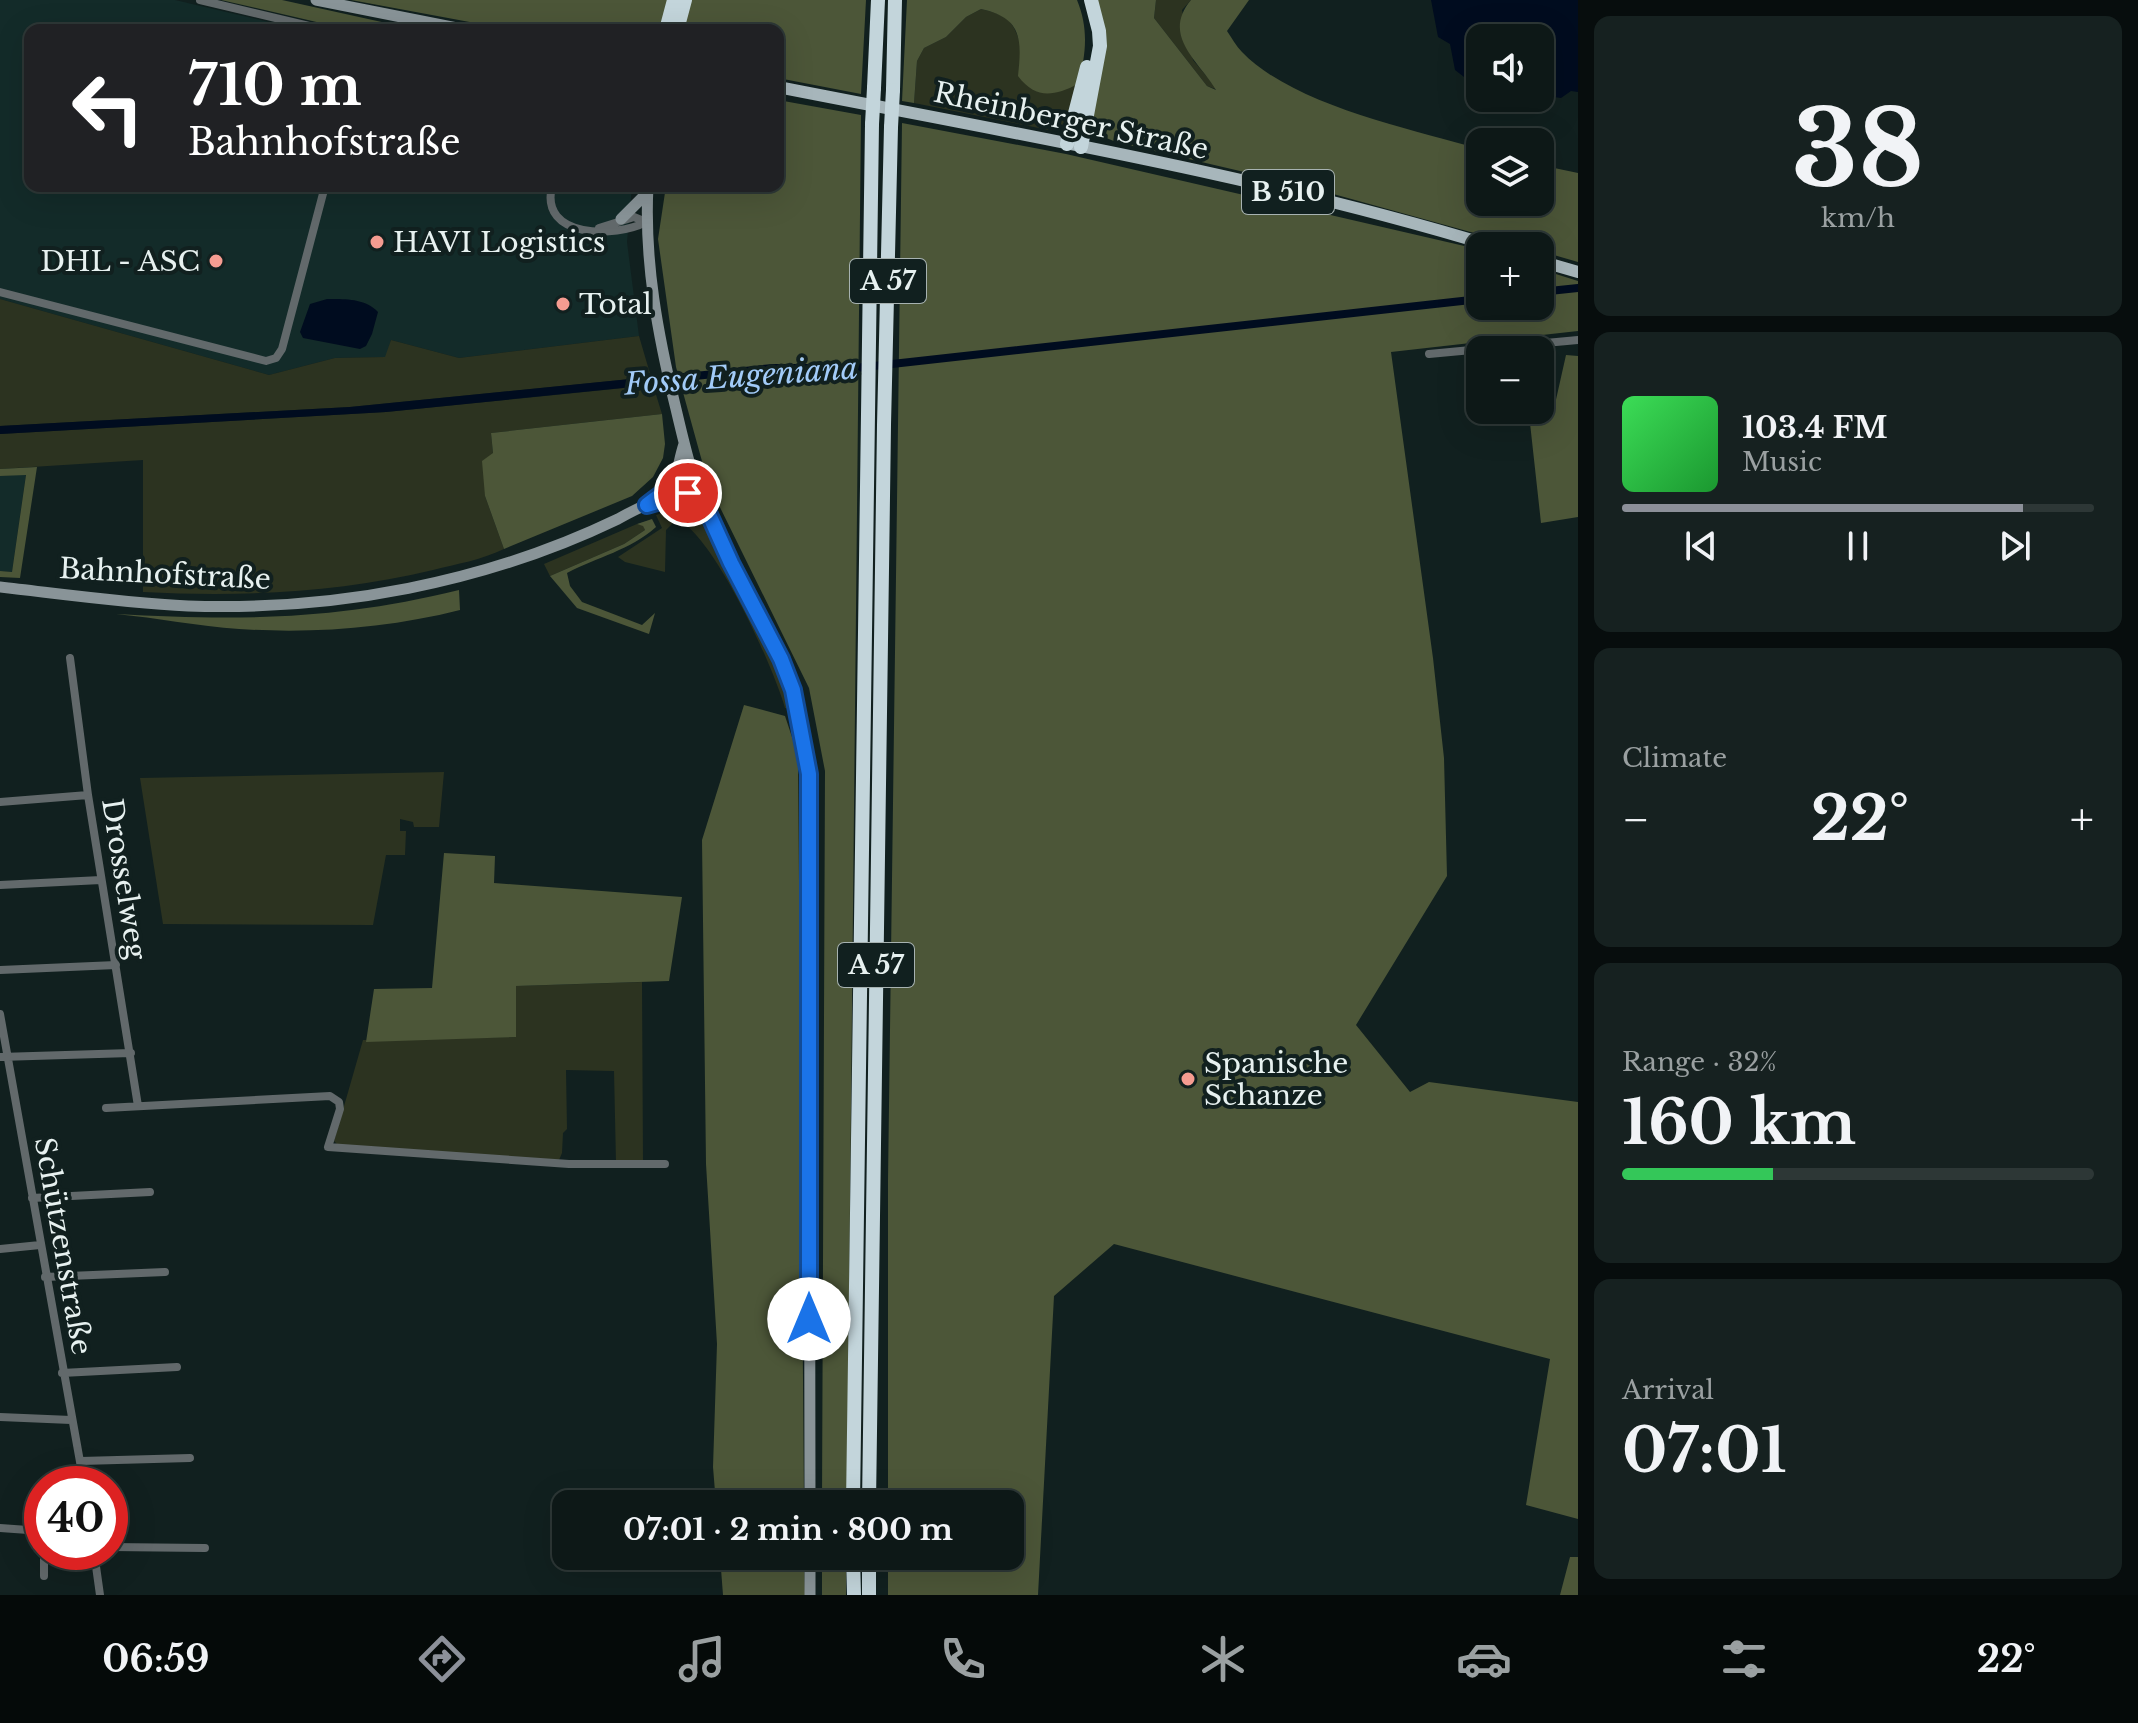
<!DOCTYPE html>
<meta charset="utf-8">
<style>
:root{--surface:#0d1817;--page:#162120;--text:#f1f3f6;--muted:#9aa0a1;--line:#2d3736;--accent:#8c9099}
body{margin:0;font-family:"Libre Baskerville",serif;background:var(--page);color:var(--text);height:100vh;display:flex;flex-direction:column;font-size:30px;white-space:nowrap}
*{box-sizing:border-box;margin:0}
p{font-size:26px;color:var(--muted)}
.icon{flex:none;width:44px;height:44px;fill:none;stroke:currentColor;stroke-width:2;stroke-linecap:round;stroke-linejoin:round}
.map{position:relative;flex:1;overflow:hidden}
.drawer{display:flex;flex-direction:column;gap:16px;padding:16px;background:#070d0d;width:560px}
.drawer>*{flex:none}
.top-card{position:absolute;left:24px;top:24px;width:760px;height:168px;border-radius:16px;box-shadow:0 8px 32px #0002,0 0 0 2px var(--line);background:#202124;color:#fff;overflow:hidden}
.fabs{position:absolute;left:1466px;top:24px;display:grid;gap:16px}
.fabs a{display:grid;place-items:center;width:88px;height:88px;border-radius:16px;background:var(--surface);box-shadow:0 8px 32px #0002,0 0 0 2px var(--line);font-size:40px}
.speed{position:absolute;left:24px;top:1466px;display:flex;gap:16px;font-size:40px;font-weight:700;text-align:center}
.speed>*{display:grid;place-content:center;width:104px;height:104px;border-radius:50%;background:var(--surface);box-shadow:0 8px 32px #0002,0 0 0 2px var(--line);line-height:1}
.speed .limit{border:12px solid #d22;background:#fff;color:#111}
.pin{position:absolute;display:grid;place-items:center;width:68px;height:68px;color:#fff;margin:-34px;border:4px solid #fff;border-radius:50%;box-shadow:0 2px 8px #0007}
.me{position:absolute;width:88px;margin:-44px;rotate:0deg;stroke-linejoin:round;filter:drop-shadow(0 0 6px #0008)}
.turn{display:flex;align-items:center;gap:28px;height:168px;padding:0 32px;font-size:36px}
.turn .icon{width:104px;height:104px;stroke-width:2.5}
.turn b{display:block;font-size:56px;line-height:68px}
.big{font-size:60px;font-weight:700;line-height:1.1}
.drawer .tile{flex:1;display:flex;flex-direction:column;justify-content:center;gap:12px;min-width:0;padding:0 28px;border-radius:16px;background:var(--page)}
.drawer .dial{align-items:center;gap:0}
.dial b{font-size:104px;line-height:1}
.song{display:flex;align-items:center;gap:24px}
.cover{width:96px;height:96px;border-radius:12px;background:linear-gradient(135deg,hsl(130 70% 55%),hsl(130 70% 35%))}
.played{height:8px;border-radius:4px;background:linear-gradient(90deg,var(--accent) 85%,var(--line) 85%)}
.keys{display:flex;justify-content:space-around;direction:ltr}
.heat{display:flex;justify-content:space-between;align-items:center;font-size:44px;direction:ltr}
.charge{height:12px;border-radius:6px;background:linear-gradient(90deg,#34c759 32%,var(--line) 0)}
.trip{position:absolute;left:552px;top:1490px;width:472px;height:80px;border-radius:16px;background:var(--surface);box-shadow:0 8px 32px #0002,0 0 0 2px var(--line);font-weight:700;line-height:80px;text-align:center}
.dock{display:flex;height:128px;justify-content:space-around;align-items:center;background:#050a09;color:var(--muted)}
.dock .icon{width:56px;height:56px}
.dock .active{color:var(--accent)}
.dock b{font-size:36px;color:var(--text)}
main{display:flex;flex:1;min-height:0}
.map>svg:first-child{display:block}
.built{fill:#132b29}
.green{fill:#2c3320}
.forest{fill:#4c5638}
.water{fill:#000c1f}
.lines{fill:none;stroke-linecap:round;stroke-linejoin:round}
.canal{stroke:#000c1f;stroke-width:8}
.street{stroke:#62696b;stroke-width:8}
.secondary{stroke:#899498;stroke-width:11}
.primary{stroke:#a7b6bb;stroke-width:12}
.highway{stroke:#c3d5db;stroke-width:14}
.highway-bridge{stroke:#c3d5db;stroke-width:14}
.route-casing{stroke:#114b97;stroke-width:20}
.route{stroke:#1a73e8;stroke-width:14}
.poi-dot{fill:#f59c91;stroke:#11201f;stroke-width:3}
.labels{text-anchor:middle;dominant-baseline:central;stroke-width:8;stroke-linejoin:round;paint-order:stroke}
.shield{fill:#11201f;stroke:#a7b2b1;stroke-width:2}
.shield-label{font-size:26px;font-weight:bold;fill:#e7f1f0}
.street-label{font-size:28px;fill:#e7f1f0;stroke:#11201f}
.poi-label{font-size:28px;fill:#e7f1f0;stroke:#11201f;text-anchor:start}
.water-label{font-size:30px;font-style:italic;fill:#a2cbf8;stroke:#11201f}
</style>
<main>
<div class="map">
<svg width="1578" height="1595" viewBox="0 0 1578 1595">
<rect width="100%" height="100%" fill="#11201f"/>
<!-- built -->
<path class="built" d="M0 0H175L303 30H30V186H632L627 242 639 336 459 358 391 340 386 357 335 358 269 375 0 299Z
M26 474 12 572 0 571V476Z"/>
<!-- green -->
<path class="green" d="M1156 0H1191L1182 10 1193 60 1218 90 1207 86 1154 18Z
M981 9C1008 15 1014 21 1021 47L1078 84 1064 126 1054 131 914 103 917 61 924 48 946 37 966 17Z
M0 299 269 375 335 358 385 357 391 340 459 358 639 336 651 377 350 407 0 426Z
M653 385 662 414 491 433 493 453 485 496 504 549C481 560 457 564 433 570 338 593 240 597 143 592V460L0 469V434L386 412Z
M676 509C686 509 690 519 701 518L720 558 771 651 791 709 785 708C773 666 715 537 677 519L666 530 665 572 625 562 618 557 662 528 656 515Z
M637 524 643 525 645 530 624 544 550 576 544 564Z
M444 772 439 827H414L413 822 400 819V831H406L405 855H386L373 925 163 924 140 778Z
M642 982 643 1162 616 1163 614 1071 566 1070 567 1129 563 1133 562 1153 559 1160 338 1145 334 1141 363 1040 516 1037V986Z"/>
<!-- forest -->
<path class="forest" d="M221 0H282L418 30H351Z
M351 0H669L661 30H513Z
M689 0H866L861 94 778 78V30H681Z
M907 0H1077C1089 29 1086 55 1078 84 1054 96 1036 100 1018 76 1022 39 1022 18 981 9L966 17 946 37 924 48 917 61 914 103 902 101Z
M1096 0H1156L1154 18 1207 86 1216 90C1199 61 1161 36 1191 0H1249L1227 31C1232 38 1236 46 1242 52 1293 105 1410 129 1480 149V202H1540V165L1578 173V262L1540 251V246H1521L1308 187 1116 142 1104 137 1093 118Z
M778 100 861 115 847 1504H822L825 771 809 688 708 483 676 367 658 239 666 186H778Z
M902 123 1066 154 1473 248 1480 250V306H1540V269L1578 281V331L1391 352 1433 658 1444 758 1447 876 1356 1025 1410 1092 1429 1082 1578 1102V1519L1526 1505 1550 1359 1114 1244 1054 1296 1038 1595H888V1556H1010V1504H888V1181Z
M1566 355 1578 356V517L1541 523 1529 414 1553 413Z
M662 414 665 444 663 458 653 477 632 496 504 549 485 496 482 461 493 453 491 433Z
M37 467 20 578 0 577V571L12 572 26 475 0 476V469Z
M652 519 656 527C630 550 598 557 567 573L570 586 582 602 642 625 655 613 649 634 577 608 550 576 624 544 645 530 643 526 637 524Z
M459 590 460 610C389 628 312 634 239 629 198 626 157 618 116 614 239 621 337 620 459 590Z
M744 705 785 716 798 755 804 1504H716L713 1467 717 1344 706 1164 702 840Z
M444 853 495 856 494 883 682 897 669 981 516 986V1037L366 1042 374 989 432 988Z
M720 1556H804L805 1595H723Z
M822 1556H846V1595H822Z
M1570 1557H1578V1595H1560Z"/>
<!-- water -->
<path class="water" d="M1431 0H1578V92L1571 91 1561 98 1540 95V38H1480V82L1468 80 1455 70 1450 44 1438 37Z
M327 299C344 299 365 298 378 312L372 334 366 346 360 349 303 338 300 332 310 304Z
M660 376 662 384 386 412 0 434V426L350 407Z"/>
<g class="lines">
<!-- canal -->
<path class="canal" d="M1540 292 1578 288
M665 379 773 368H856L1480 299"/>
<!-- street -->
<path class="street" d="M200 0 326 30
M552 186C539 239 616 238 646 222
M599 228 634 217 646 222
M0 292 266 361 276 358 282 349 325 186
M1429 354 1578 340
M70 658 88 795 138 1106
M0 802 88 795
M0 885 101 880
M0 970 116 965
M0 1014 84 1484
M0 1057 131 1053
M106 1108 330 1096 339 1102 340 1109 328 1147 569 1164H665
M32 1198 150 1192
M0 1249 40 1245
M45 1277 165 1272
M62 1373 177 1367
M0 1417 71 1420
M81 1461 190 1458
M0 1528 42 1531
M110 1547 205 1548
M94 1552 100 1595
M44 1576V1552"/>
<!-- secondary -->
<path class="secondary" d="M316 0 467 30
M648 186C644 262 658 336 676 409 684 443 692 477 705 509 727 561 760 609 782 662 797 698 804 736 809 774L810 1504
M621 219 647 193
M671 488C678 473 679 459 684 444
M650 502C665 490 677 483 696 486
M0 587C62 594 125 603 188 606 335 611 485 583 618 519 627 514 636 509 646 505 663 498 681 499 696 486
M810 1556V1595"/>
<!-- primary -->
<path class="primary" d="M778 87C1017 134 1259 175 1492 246
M1540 261 1578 272"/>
<!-- highway -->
<path class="highway" d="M666 30 674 0
M677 30 685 0
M874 88 878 0
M893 90 895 0
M1067 144 1087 67
M1081 147 1100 46 1099 31 1091 0
M853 1504 872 124
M869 1504 884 425 891 127
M853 1556 854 1595
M869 1595V1556"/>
<!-- highway-bridge -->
<path class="highway-bridge" d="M872 124 874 88
M891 127 893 90"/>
</g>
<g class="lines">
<!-- route casing -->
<g class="route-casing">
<path id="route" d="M688 493 647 505C663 492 675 483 696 486L731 563 781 659 793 690 809 774V1319"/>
</g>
<!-- route -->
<use href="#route" class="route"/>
</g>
<!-- markers -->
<g class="poi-dot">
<circle cx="377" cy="242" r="8"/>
<circle cx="216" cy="261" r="8"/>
<circle cx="563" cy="304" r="8"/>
<circle cx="1188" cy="1079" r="8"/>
</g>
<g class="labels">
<!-- shield labels -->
<g class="shield">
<rect x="1242" y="170" width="92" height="44" rx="6"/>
<rect x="850" y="259" width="76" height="44" rx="6"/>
<rect x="838" y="943" width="76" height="44" rx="6"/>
</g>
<g class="shield-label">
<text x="1288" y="192">B 510</text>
<text x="888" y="281">A 57</text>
<text x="876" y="965">A 57</text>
</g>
<!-- street labels -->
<g class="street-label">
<text transform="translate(1071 121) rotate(12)">Rheinberger Straße</text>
<text transform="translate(165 574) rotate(3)">Bahnhofstraße</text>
<text transform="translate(124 879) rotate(81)">Drosselweg</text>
<text transform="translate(63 1246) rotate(80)">Schützenstraße</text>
</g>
<!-- poi labels -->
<g class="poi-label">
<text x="393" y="242">HAVI Logistics</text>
<text x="200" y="261" text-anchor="end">DHL - ASC</text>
<text x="579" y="304">Total</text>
<text x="1204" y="1063">Spanische<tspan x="1204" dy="32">Schanze</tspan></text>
</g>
<!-- water labels -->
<g class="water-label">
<text transform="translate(741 376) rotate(-4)">Fossa Eugeniana</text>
</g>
</g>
</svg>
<div class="fabs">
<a><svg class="icon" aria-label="sound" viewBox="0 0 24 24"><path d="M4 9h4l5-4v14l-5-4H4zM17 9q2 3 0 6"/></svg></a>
<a><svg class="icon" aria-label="layers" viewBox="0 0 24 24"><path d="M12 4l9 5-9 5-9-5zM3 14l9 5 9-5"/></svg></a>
<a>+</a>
<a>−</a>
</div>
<div class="speed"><div class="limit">40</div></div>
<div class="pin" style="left:688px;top:493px;background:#d93025"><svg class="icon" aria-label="arrive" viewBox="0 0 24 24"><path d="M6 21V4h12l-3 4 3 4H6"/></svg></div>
<svg class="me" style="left:809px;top:1319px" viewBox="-20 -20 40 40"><circle r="19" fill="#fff"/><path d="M0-13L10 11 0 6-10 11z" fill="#1a73e8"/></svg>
<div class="trip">07:01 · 2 min · 800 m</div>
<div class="top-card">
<div class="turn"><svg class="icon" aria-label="left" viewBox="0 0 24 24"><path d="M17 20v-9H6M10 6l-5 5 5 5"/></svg><div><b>710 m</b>Bahnhofstraße</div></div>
</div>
</div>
<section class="drawer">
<div class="tile dial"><b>38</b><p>km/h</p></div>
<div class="tile">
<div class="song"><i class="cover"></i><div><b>103.4 FM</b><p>Music</p></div></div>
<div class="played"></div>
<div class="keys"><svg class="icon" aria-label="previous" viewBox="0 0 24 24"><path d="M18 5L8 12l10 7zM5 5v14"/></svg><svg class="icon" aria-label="pause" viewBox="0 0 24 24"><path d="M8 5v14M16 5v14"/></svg><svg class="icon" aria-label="next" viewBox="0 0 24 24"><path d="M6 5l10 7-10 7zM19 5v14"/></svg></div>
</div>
<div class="tile"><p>Climate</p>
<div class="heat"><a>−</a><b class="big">22°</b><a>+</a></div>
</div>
<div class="tile"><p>Range · 32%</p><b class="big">160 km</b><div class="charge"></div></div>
<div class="tile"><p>Arrival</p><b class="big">07:01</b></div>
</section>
</main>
<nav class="dock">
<b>06:59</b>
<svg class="icon active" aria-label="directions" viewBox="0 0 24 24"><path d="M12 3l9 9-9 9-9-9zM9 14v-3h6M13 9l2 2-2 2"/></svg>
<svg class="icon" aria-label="music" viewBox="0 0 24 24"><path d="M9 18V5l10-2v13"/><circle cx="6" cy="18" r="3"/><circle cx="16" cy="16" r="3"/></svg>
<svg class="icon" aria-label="phone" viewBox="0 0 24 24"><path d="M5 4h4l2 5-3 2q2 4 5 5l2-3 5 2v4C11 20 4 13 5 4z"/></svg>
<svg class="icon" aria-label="climate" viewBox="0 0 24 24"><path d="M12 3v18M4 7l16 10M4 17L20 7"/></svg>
<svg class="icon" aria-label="car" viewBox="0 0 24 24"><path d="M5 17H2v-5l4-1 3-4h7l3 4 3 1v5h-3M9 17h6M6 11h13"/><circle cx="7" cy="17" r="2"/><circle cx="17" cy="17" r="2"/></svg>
<svg class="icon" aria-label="filters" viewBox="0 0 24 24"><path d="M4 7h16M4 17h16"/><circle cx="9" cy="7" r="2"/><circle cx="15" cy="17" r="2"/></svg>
<b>22°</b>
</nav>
